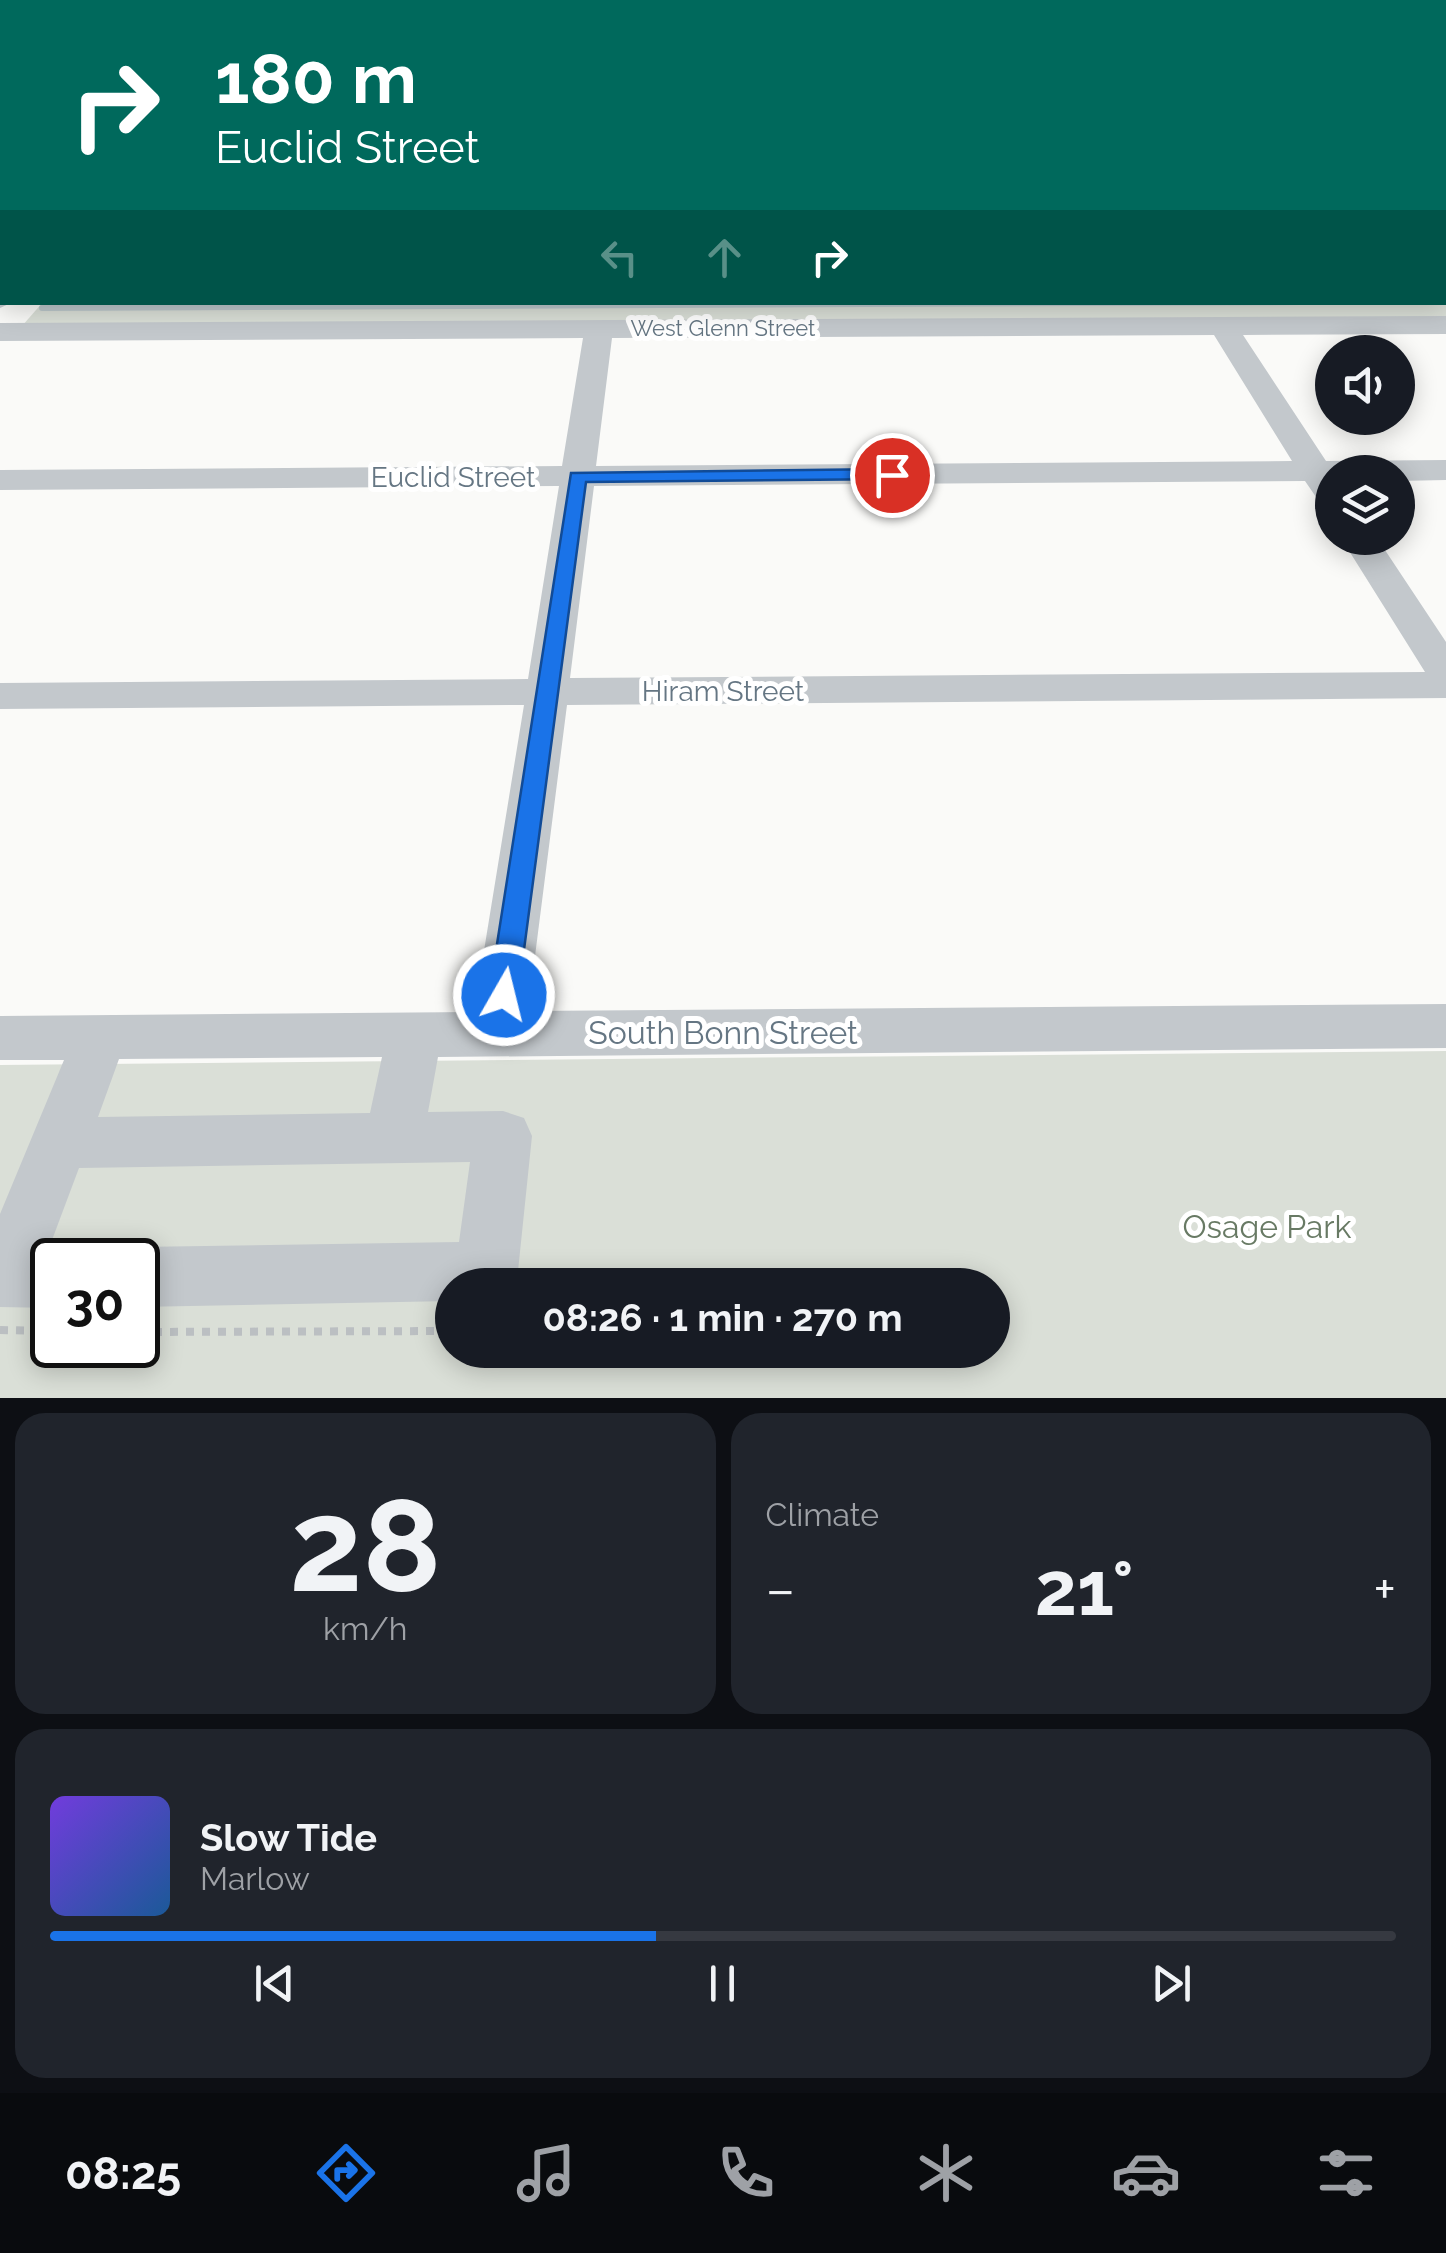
<!DOCTYPE html>
<meta charset="utf-8">
<style>
:root{--surface:#171b24;--page:#20242c;--text:#f1f3f6;--muted:#9ea1a6;--line:#363941;--accent:#1a73e8}
body{margin:0;font-family:Raleway,sans-serif;background:var(--page);color:var(--text);height:100vh;display:flex;flex-direction:column;font-size:38px;white-space:nowrap}
*{box-sizing:border-box;margin:0}
p{font-size:32px;color:var(--muted)}
.icon{flex:none;width:55px;height:55px;fill:none;stroke:currentColor;stroke-width:2;stroke-linecap:round;stroke-linejoin:round}
.map{position:relative;height:1398px;overflow:hidden}
.sheet{display:flex;flex-direction:column;gap:15px;padding:15px;background:#0d0f14;flex:1}
.sheet>*{flex:none}
.top-card{position:absolute;left:0px;top:0px;width:1448px;height:305px;box-shadow:0 5px 25px #0003;background:#00695c;color:#fff;overflow:hidden}
.buttons{position:absolute;left:1315px;top:335px;display:grid;gap:20px}
.buttons a{display:grid;place-items:center;width:100px;height:100px;border-radius:50%;background:var(--surface);box-shadow:0 5px 25px #0003;font-size:50px}
.speed{position:absolute;left:30px;top:1238px;display:flex;gap:20px;font-size:50px;font-weight:700;text-align:center}
.speed>*{display:grid;place-content:center;width:130px;height:130px;border-radius:50%;background:var(--surface);box-shadow:0 5px 25px #0003;line-height:1}
.speed .limit{border:5px solid #111;border-radius:15px;background:#fff;color:#111}
.pin{position:absolute;display:grid;place-items:center;width:85px;height:85px;color:#fff;margin:-42px;border:5px solid #fff;border-radius:50%;box-shadow:0 2px 10px #0007}
.me{position:absolute;width:110px;margin:-55px;rotate:8deg;stroke-linejoin:round;filter:drop-shadow(0 0 8px #0008)}
.turn{display:flex;align-items:center;gap:35px;height:210px;padding:0 50px;font-size:45px}
.turn .icon{width:130px;height:130px;stroke-width:2.5}
.turn b{display:block;font-size:70px;line-height:85px}
.lanes{display:flex;align-items:center;height:95px;padding:0 50px;background:#0003;justify-content:center;gap:50px;direction:ltr}
.lanes .off{opacity:.35}
.big{font-size:75px;font-weight:700;line-height:1.1}
.sheet .card{flex:1;display:flex;flex-direction:column;justify-content:center;gap:15px;min-width:0;padding:0 35px;border-radius:30px;background:var(--page)}
.sheet .dial{align-items:center;gap:0}
.dial b{font-size:130px;line-height:1}
.song{display:flex;align-items:center;gap:30px}
.cover{width:120px;height:120px;border-radius:15px;background:linear-gradient(135deg,hsl(260 70% 55%),hsl(210 70% 35%))}
.played{height:10px;border-radius:5px;background:linear-gradient(90deg,var(--accent) 45%,var(--line) 45%)}
.keys{display:flex;justify-content:space-around;direction:ltr}
.heat{display:flex;justify-content:space-between;align-items:center;font-size:55px;direction:ltr}
.sheet .tiles{flex:1;display:grid;gap:15px;grid-template-columns:1fr 1fr}
.card:last-child{grid-column:span 2}
.trip{position:absolute;left:435px;top:1268px;width:575px;height:100px;border-radius:50px;background:var(--surface);box-shadow:0 5px 25px #0003;font-weight:700;line-height:100px;text-align:center}
.dock{display:flex;height:160px;justify-content:space-around;align-items:center;background:#090b0e;color:var(--muted)}
.dock .icon{width:70px;height:70px}
.dock .on{color:var(--accent)}
.dock b{font-size:45px;color:var(--text)}
.map>svg:first-child{display:block}
.green{fill:#dadfd7;fill-rule:evenodd}
.lines{fill:none;stroke-linecap:round;stroke-linejoin:round}
.stream{stroke:#bbc7cb;stroke-width:6}
.path{stroke:#bbbfc2;stroke-width:8;stroke-dasharray:8 8;stroke-linecap:butt}
.minor{fill:#c3c8cc;fill-rule:evenodd}
.route{fill:#1a73e8;stroke:#114b97;stroke-width:2.5}
.labels{text-anchor:middle;dominant-baseline:central;stroke-width:10;stroke-linejoin:round;paint-order:stroke}
.far-street-label{font-size:22px;fill:#657683;stroke:#fff}
.street-label{font-size:28px;fill:#657683;stroke:#fff}
.near-street-label{font-size:32px;fill:#657683;stroke:#fff}
.near-park-label{font-size:32px;fill:#687a64;stroke:#fff}
</style>
<div class="map">
<svg width="1446" height="1398" viewBox="0 0 1446 1398">
<rect width="100%" height="100%" fill="#fafaf8"/>
<!-- green -->
<path class="green" d="M1446 282V320L22 326 43 302H1445Z
M1446 1051V1398H0V1065ZM52 1260H138V1345H52ZM452 1285H992V1350H452Z"/>
<g class="lines">
<!-- stream -->
<path class="stream" d="M42 308 1301 302"/>
<!-- path -->
<path class="path" d="M992 1301 996 1302
M0 1330 52 1331
M138 1332 452 1331"/>
<!-- minor -->
<path class="minor" d="M0 0H285L286 2H2L0 7Z
M922 0H1095L1094 2Z
M1235 0H1253L1254 2H1236Z
M1389 0H1408L1409 2H1390Z
M1445 27H1446V38H1445Z
M0 47H2V59H0Z
M1445 70H1446V82H1445Z
M0 111H2V123H0Z
M1445 138H1446V152H1445Z
M1445 213H1446V227H1445Z
M1445 272H1446V288H1445Z
M0 290 2 302H13L0 308Z
M1446 316V334L1243 335 1326 461 1446 460V480L1398 481V472H1332V499L1316 497 1305 481 594 486 570 678 1425 672 1341 538H1377L1446 642V698L567 705 528 1011 1446 1004V1048L438 1057 428 1112 503 1111 524 1118 532 1136 518 1271 512 1285H452V1301L138 1307V1260H114L138 1247 459 1242 470 1162 79 1168 49 1248 76 1260H52V1308L0 1307V1214L64 1060H0V1016L474 1012 524 705 0 709V683L528 679 559 486 0 490V470L562 466 583 338 0 341V323ZM1214 335 1292 461 596 466 612 338ZM382 1057 370 1113 98 1117 119 1059Z"/>
</g>
<!-- route -->
<path class="route" d="M892 469 898 471V479L586 482 518 995 514 1003 504 1006 494 1003 489 995 571 473Z"/>
<g class="labels">
<!-- far-street labels -->
<g class="far-street-label">
<text x="723" y="328">West Glenn Street</text>
</g>
<!-- street labels -->
<g class="street-label">
<text x="453" y="477">Euclid Street</text>
<text x="723" y="691">Hiram Street</text>
</g>
<!-- near-street labels -->
<g class="near-street-label">
<text x="723" y="1032">South Bonn Street</text>
</g>
<!-- near-park labels -->
<g class="near-park-label">
<text x="1267" y="1226">Osage Park</text>
</g>
</g>
</svg>
<div class="buttons">
<a><svg class="icon" aria-label="sound" viewBox="0 0 24 24"><path d="M4 9h4l5-4v14l-5-4H4zM17 9q2 3 0 6"/></svg></a>
<a><svg class="icon" aria-label="layers" viewBox="0 0 24 24"><path d="M12 4l9 5-9 5-9-5zM3 14l9 5 9-5"/></svg></a>
</div>
<div class="speed"><div class="limit">30</div></div>
<div class="pin" style="left:892px;top:475px;background:#d93025"><svg class="icon" aria-label="arrive" viewBox="0 0 24 24"><path d="M6 21V4h12l-3 4 3 4H6"/></svg></div>
<svg class="me" style="left:504px;top:995px" viewBox="-20 -20 40 40"><circle r="17" fill="#1a73e8" stroke="#fff" stroke-width="3"/><path d="M0-11L8 9 0 5-8 9z" fill="#fff"/></svg>
<div class="trip">08:26 · 1 min · 270 m</div>
<div class="top-card">
<div class="turn"><svg class="icon" aria-label="right" viewBox="0 0 24 24"><path d="M7 20v-9h11M14 6l5 5-5 5"/></svg><div><b>180 m</b>Euclid Street</div></div>
<div class="lanes"><svg class="icon off" aria-label="left" viewBox="0 0 24 24"><path d="M17 20v-9H6M10 6l-5 5 5 5"/></svg><svg class="icon off" aria-label="ahead" viewBox="0 0 24 24"><path d="M12 20V5M6 11l6-6 6 6"/></svg><svg class="icon" aria-label="right" viewBox="0 0 24 24"><path d="M7 20v-9h11M14 6l5 5-5 5"/></svg></div>
</div>
</div>
<section class="sheet">
<div class="tiles">
<div class="card dial"><b>28</b><p>km/h</p></div>
<div class="card"><p>Climate</p>
<div class="heat"><a>−</a><b class="big">21°</b><a>+</a></div>
</div>
<div class="card">
<div class="song"><i class="cover"></i><div><b>Slow Tide</b><p>Marlow</p></div></div>
<div class="played"></div>
<div class="keys"><svg class="icon" aria-label="previous" viewBox="0 0 24 24"><path d="M18 5L8 12l10 7zM5 5v14"/></svg><svg class="icon" aria-label="pause" viewBox="0 0 24 24"><path d="M8 5v14M16 5v14"/></svg><svg class="icon" aria-label="next" viewBox="0 0 24 24"><path d="M6 5l10 7-10 7zM19 5v14"/></svg></div>
</div>
</div>
</section>
<nav class="dock">
<b>08:25</b>
<svg class="icon on" aria-label="directions" viewBox="0 0 24 24"><path d="M12 3l9 9-9 9-9-9zM9 14v-3h6M13 9l2 2-2 2"/></svg>
<svg class="icon" aria-label="music" viewBox="0 0 24 24"><path d="M9 18V5l10-2v13"/><circle cx="6" cy="18" r="3"/><circle cx="16" cy="16" r="3"/></svg>
<svg class="icon" aria-label="phone" viewBox="0 0 24 24"><path d="M5 4h4l2 5-3 2q2 4 5 5l2-3 5 2v4C11 20 4 13 5 4z"/></svg>
<svg class="icon" aria-label="climate" viewBox="0 0 24 24"><path d="M12 3v18M4 7l16 10M4 17L20 7"/></svg>
<svg class="icon" aria-label="car" viewBox="0 0 24 24"><path d="M5 17H2v-5l4-1 3-4h7l3 4 3 1v5h-3M9 17h6M6 11h13"/><circle cx="7" cy="17" r="2"/><circle cx="17" cy="17" r="2"/></svg>
<svg class="icon" aria-label="filters" viewBox="0 0 24 24"><path d="M4 7h16M4 17h16"/><circle cx="9" cy="7" r="2"/><circle cx="15" cy="17" r="2"/></svg>
</nav>
